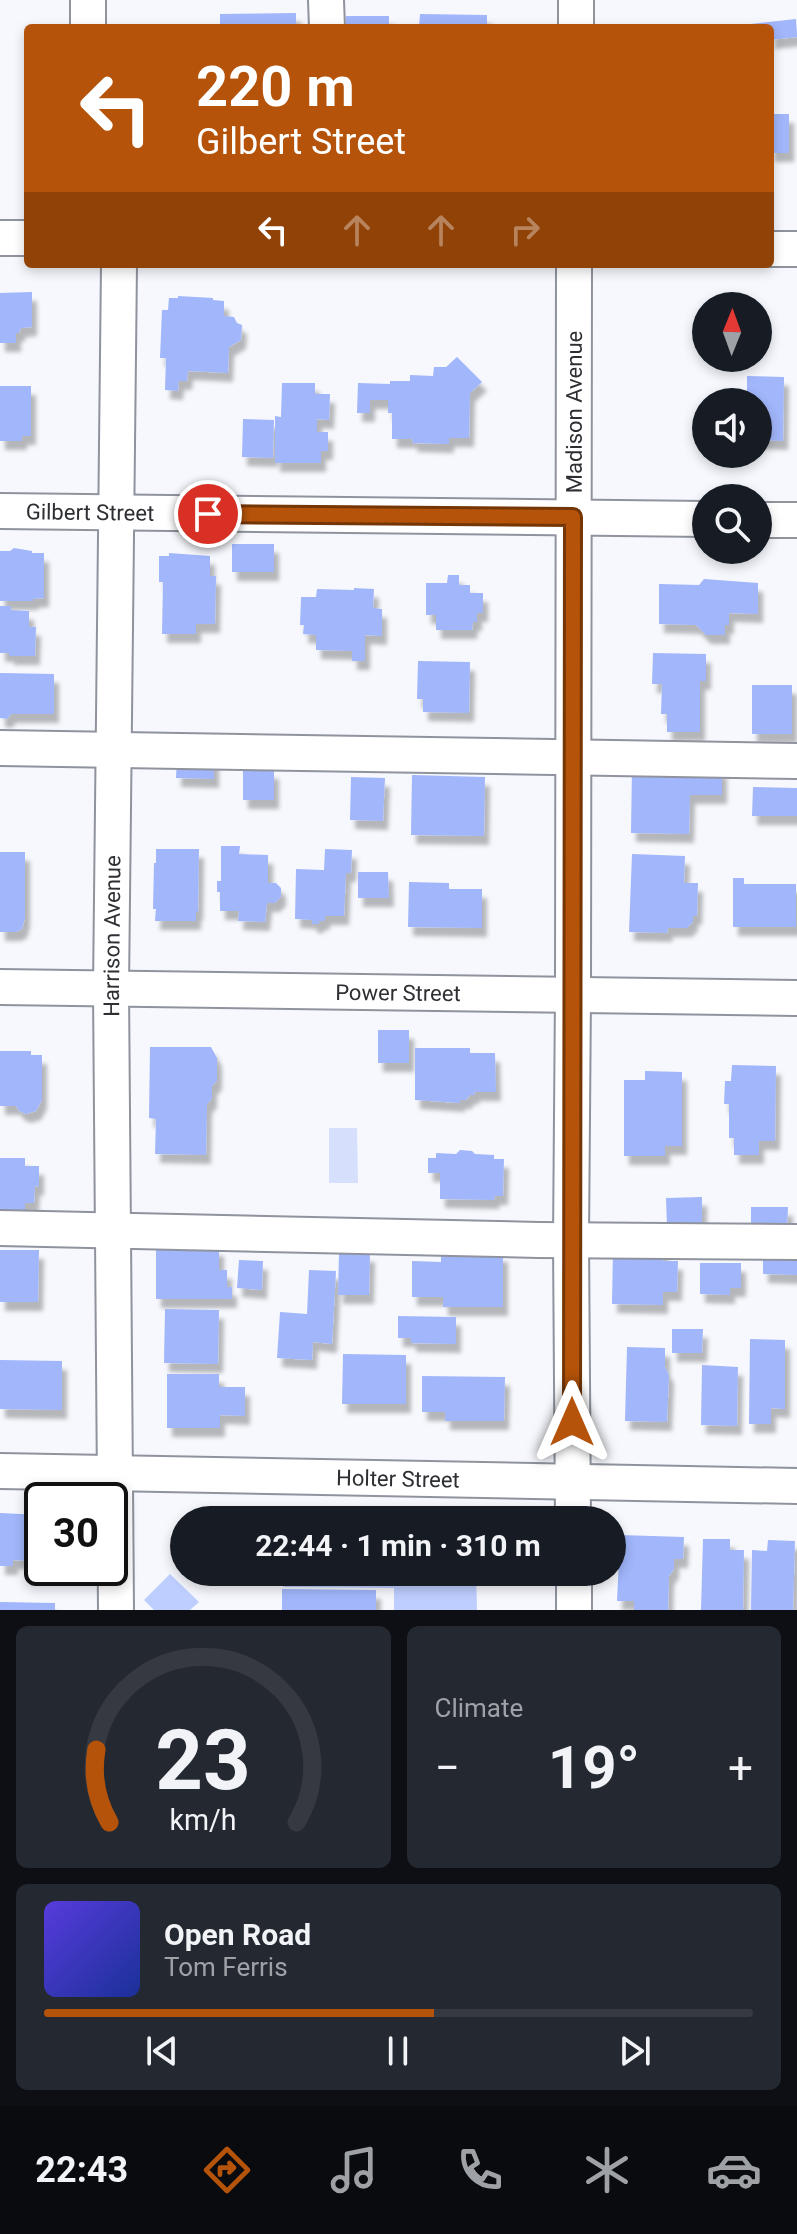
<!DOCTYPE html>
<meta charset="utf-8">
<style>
:root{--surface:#171b24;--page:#242831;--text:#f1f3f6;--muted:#9ea1a6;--line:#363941;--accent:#b45309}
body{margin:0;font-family:Roboto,sans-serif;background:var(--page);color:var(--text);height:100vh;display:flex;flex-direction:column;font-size:30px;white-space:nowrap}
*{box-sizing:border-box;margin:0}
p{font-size:26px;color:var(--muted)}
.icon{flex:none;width:44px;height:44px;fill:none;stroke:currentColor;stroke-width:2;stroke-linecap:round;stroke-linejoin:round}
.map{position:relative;height:1610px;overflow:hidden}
.panel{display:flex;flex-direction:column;gap:16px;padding:16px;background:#0d0f14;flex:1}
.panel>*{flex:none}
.top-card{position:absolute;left:24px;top:24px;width:750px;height:244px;border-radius:8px;box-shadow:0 4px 12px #0003;background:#b45309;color:#fff;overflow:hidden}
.needle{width:52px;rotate:1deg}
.controls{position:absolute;left:692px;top:292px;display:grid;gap:16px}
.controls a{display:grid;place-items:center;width:80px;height:80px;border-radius:50%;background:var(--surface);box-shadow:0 4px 12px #0003;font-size:40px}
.speed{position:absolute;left:24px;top:1482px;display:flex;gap:16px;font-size:40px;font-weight:700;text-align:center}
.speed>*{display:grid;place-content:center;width:104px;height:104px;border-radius:50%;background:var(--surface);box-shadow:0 4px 12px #0003;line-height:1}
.speed .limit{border:4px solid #111;border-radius:12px;background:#fff;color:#111}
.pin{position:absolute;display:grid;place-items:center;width:68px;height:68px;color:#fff;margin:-34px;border:4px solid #fff;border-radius:50%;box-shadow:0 2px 8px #0007}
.me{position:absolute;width:88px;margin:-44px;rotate:0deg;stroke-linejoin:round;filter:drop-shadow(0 0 6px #0008)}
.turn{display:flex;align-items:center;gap:28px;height:168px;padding:0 40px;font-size:36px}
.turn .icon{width:104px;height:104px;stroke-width:2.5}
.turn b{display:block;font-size:56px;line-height:68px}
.lanes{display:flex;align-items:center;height:76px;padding:0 40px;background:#0003;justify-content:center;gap:40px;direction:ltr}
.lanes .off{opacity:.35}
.big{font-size:60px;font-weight:700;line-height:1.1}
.panel .tile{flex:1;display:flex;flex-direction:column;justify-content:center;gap:12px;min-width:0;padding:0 28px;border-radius:12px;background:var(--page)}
.panel .dial{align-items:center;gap:0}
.dial svg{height:208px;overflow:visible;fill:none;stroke:var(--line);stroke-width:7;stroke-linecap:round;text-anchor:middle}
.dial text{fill:var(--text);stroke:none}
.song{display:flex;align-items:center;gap:24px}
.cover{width:96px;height:96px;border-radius:12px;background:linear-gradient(135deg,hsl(250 70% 55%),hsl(230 70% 35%))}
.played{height:8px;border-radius:4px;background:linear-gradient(90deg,var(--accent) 55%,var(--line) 55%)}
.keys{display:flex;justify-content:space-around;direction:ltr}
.heat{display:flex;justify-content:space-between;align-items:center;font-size:44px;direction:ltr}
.panel .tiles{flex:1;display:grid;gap:16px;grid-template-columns:1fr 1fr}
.tile:last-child{grid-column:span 2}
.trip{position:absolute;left:170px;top:1506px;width:456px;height:80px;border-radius:40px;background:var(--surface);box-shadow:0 4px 12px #0003;font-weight:700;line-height:80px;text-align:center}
.tabs{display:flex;height:128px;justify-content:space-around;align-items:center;background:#090b0e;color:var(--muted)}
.tabs .icon{width:56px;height:56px}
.tabs .active{color:var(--accent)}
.tabs b{font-size:36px;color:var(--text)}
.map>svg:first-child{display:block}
.green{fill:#beceff}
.water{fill:#d6e0fd}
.building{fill:#a1b6fb;filter:url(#shadow)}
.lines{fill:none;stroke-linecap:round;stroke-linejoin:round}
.minor-casing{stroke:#8f939e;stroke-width:38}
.minor{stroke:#fff;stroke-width:34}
.route-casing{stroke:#753606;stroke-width:20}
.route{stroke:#b45309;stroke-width:14}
.labels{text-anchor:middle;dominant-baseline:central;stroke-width:6;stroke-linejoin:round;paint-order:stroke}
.street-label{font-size:22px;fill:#2d2f33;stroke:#fff}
</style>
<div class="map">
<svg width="797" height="1610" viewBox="0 0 797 1610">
<defs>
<filter id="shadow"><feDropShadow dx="5" dy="9" stdDeviation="2" flood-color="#0004"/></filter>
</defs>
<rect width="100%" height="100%" fill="#f6f8fd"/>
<!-- green -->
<path class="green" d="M305 1512 473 1518V1520H302Z
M284 1572H476L477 1610H394V1588L283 1587Z
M170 1574 199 1602 190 1610H154L144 1600Z"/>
<!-- water -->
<path class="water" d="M329 1128H357L358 1183H329Z"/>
<!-- building -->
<path class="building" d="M296 13V28H220V14Z
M420 14 487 15V28H419Z
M346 16H389V28H346Z
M796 19 797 37 770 40V28H743L742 25Z
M770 114H789V153H770Z
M32 292V327L21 328 19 333H16V343H0V293Z
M178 296 213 298V300L224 301V316L234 317 237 323 242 325 241 340 229 347 228 373 188 371 187 381H179L178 391 165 390 166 358H160L162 310H168L169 298H178Z
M457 357 482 382 470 393 469 438H449V444L412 443 413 439H392V413H388V400H370V413H357L358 383 390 384V381H410V375L433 376 434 367H446Z
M747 376 784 377 783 441 758 440V402H747Z
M282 383H315V394H330L329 420 317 419V432H328V451H321V463H275V416L281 417Z
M0 386H31V436H22V441H0Z
M243 419 274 420 273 458 242 457Z
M232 544H274V572H232Z
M14 548 32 551V553H44V598L33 599V601H0V551H10Z
M169 553 210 556V576H216L215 624H196V634H162L163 582H159V556H169Z
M448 575H459V585H470V593H483V613H477V622H473L472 630H436V615H426V583H447Z
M704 579 758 583V614L729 613V625H725V635H706L696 625 659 624V584L699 585Z
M354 588 374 589 373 608 382 609V636L365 635V661H352V651L316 650V635L303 634 304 625H300L301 597H316L317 589 354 590Z
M0 606H11V610L29 611V627H36L35 656H9V653H0Z
M653 653 706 654V681H700V732H667V714H661L662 684H652Z
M418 661 470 662 469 713 423 712V699H417Z
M0 673 54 674V714H11L7 719 0 718Z
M752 685H792V734H752Z
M177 757 214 758V779L176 778Z
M632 767 722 768V795H690L689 834 631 833Z
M243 769 274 770V800H243Z
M412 775 485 777 484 836 411 835Z
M351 777 385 778 383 821 350 820Z
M753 787 797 788V816H752Z
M221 846H240L239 854 268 855V883H276L281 888V897L275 903H267L265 922 238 921 239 911H220V892H217V881H221Z
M156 849H199L198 912H196V921H155L156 909H153L154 863H156Z
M325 849 352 850 351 873H346L344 916H325V921H319V924H312V920L295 919 296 869 324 870Z
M0 852H25V918L22 929 16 932H0Z
M632 854 685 856 684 883H698L697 916H693V922L687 928H668L667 933 629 932Z
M358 872H388L389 898H358Z
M733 878H744V884H796V927H733Z
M409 882 449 883V889H482V928L408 927Z
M378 1030H409V1063H378Z
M150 1047H211L217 1058V1081L212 1086V1099L207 1104 206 1155 155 1154 156 1119 149 1118Z
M415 1048H470V1053H495L496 1092H474L475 1095H470L466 1100H460V1103L415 1100Z
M0 1051H31V1055H42V1100L36 1111 26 1114 19 1111 16 1106H0Z
M732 1065 776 1066 775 1141H759V1155H734V1138H729V1104H724L725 1081H731Z
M645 1071 682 1072V1146H665V1156H624V1080H645Z
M460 1150 472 1151 475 1154 494 1155V1159H504L503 1196H495L494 1200 440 1199V1173H428V1158H436V1153L456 1154Z
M0 1158H25V1166H39V1187L35 1186 34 1203H25V1214H0Z
M702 1197V1226L667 1227 666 1198Z
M751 1207H788L787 1229 751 1228Z
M156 1247H219V1270H227V1287H232V1299H156Z
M613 1248H664L663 1261H678L677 1292H663V1305L612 1304Z
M0 1250H39L38 1302H0Z
M763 1250 797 1251V1275L763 1274Z
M441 1252 503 1253V1307H443V1297H412V1261L441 1262Z
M339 1253H370L369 1295H338Z
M239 1260 263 1261 262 1290 237 1288Z
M700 1263H741V1288H730V1295L700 1294Z
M309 1270 336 1271 332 1344 313 1342 312 1360 277 1358 280 1312 307 1314Z
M165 1309 219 1310 218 1364 164 1363Z
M398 1316 456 1317V1344L411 1343V1338H398Z
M672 1329H703L702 1353H672Z
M750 1339 785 1340V1409L771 1408V1424H749Z
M627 1347 665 1348V1367L669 1375 667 1422 625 1421Z
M343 1354 406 1355V1404H342Z
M0 1360 62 1361V1410L0 1409Z
M702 1365 738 1367 737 1426 701 1425Z
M167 1374H219V1387H245V1416L220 1415V1428H167Z
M422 1376 505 1377 504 1421H445V1412H422Z
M0 1513 42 1515V1555H32V1561L13 1560V1566H0Z
M620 1535 684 1537 683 1559H674V1569L669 1576 668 1610H634V1601H617L619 1558 615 1554 616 1549 619 1546Z
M703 1539H730V1550H744L743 1610H701Z
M768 1540 795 1541 793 1610H751L752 1550 767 1551Z
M282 1589 376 1590V1610H282Z
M0 1602 55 1603V1610H0Z"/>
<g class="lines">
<!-- minor casing -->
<g class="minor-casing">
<g id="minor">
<path d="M326 0 327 28"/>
<path d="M88 28V0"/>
<path d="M576 28V0"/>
<path d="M0 238H28"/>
<path d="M770 249H797"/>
<path id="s1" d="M0 511 706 519"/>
<path d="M758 520H797"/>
<path d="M0 748 797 761"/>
<path id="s2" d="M0 987C266 993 531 992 797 998"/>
<path d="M0 1228 539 1240 797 1242"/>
<path id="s3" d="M0 1471 797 1486"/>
<path id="s4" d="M573 1520 571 1240 573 993 574 264"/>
<path d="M574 1572V1610"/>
<path id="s5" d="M116 1610 111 989 119 264"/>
</g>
</g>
<!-- minor -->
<use href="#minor" class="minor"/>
</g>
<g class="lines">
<!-- route casing -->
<g class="route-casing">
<path id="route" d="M208 514 573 517 572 1422"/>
</g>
<!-- route -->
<use href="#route" class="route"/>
</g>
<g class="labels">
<!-- street labels -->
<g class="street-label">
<text stroke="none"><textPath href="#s4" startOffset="1108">Madison Avenue</textPath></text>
<text stroke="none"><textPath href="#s1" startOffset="90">Gilbert Street</textPath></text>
<text stroke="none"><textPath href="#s5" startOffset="674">Harrison Avenue</textPath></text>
<text stroke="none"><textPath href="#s2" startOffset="398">Power Street</textPath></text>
<text stroke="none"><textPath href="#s3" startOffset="398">Holter Street</textPath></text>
</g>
</g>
</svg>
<div class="controls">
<a><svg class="needle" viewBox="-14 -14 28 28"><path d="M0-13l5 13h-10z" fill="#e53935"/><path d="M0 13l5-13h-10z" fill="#9ea1a6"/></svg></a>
<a><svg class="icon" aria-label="sound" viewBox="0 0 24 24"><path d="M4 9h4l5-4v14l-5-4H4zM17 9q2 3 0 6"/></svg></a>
<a><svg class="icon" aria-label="search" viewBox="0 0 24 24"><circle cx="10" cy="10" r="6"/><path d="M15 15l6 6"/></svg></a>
</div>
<div class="speed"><div class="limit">30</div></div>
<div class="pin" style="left:208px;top:514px;background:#d93025"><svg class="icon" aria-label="arrive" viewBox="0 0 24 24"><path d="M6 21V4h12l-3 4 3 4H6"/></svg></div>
<svg class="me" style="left:572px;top:1422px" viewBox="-20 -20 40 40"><path d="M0-17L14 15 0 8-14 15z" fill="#b45309" stroke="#fff" stroke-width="4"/></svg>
<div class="trip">22:44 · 1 min · 310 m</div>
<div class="top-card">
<div class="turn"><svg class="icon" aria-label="left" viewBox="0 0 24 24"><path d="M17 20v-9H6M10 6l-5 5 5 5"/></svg><div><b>220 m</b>Gilbert Street</div></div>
<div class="lanes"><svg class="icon" aria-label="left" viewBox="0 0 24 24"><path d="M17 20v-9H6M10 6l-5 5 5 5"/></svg><svg class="icon off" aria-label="ahead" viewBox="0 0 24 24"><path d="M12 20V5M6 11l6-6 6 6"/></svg><svg class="icon off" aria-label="ahead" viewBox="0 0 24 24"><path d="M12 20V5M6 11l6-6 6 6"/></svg><svg class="icon off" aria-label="right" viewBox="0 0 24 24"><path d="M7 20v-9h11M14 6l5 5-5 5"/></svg></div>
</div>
</div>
<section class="panel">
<div class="tiles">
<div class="tile dial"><svg viewBox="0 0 100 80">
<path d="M14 69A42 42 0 1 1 86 69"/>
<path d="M14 69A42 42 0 0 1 9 41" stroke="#b45309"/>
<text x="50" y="56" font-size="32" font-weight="700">23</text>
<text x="50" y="72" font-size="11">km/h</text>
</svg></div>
<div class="tile"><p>Climate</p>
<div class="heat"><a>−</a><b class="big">19°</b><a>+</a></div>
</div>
<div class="tile">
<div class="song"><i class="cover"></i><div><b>Open Road</b><p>Tom Ferris</p></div></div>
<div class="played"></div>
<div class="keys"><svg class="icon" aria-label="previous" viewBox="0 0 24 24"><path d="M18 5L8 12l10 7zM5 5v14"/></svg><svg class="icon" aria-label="pause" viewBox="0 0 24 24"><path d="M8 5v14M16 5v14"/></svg><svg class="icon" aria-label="next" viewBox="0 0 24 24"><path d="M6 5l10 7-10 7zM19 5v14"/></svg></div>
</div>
</div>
</section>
<nav class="tabs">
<b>22:43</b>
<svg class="icon active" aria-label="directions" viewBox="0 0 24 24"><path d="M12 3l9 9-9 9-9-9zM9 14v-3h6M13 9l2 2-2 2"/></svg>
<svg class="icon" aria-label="music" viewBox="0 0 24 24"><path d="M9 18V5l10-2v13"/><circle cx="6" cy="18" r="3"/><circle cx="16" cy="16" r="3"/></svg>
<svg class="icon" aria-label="phone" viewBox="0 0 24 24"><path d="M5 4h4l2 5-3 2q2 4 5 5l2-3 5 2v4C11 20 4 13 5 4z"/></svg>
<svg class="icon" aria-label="climate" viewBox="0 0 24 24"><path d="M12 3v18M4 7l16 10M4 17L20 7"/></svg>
<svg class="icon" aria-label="car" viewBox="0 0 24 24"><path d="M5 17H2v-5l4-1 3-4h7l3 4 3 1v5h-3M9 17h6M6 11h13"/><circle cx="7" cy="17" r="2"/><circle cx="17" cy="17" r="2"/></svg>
</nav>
